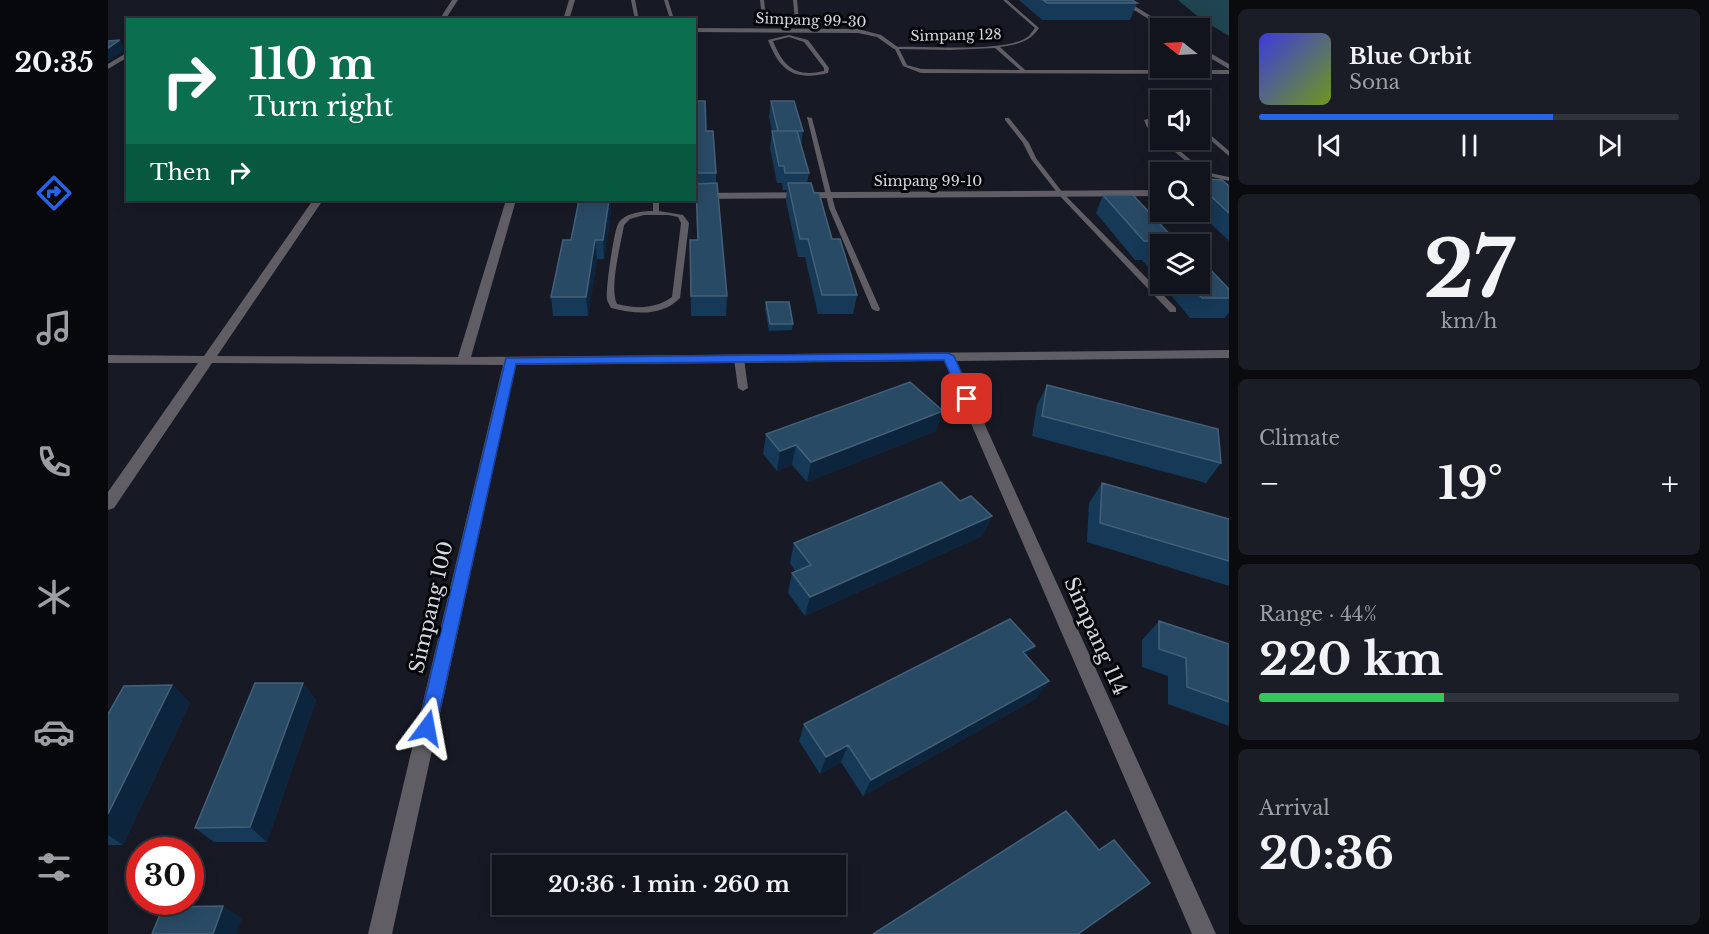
<!DOCTYPE html>
<meta charset="utf-8">
<style>
:root{--surface:#11141c;--page:#1a1d25;--text:#f1f3f6;--muted:#9c9ea3;--line:#30333b;--accent:#2563eb}
body{margin:0;font-family:"Libre Baskerville",serif;background:var(--page);color:var(--text);height:100vh;display:flex;flex-direction:column;font-size:22px;white-space:nowrap}
*{box-sizing:border-box;margin:0}
p{font-size:20px;color:var(--muted)}
.icon{flex:none;width:33px;height:33px;fill:none;stroke:currentColor;stroke-width:2;stroke-linecap:round;stroke-linejoin:round}
.map{position:relative;flex:1;overflow:hidden}
.details{display:flex;flex-direction:column;gap:9px;padding:9px;background:#090b0f;width:480px}
.details>*{flex:none}
.hud{position:absolute;left:18px;top:18px;width:570px;height:183px;border-radius:0px;box-shadow:0 3px 15px #0003,0 0 0 2px var(--line);background:#0b6e4f;color:#fff;overflow:hidden}
.needle{width:39px;rotate:288deg}
.fabs{position:absolute;left:1042px;top:18px;display:grid;gap:12px}
.fabs a{display:grid;place-items:center;width:60px;height:60px;border-radius:0px;background:var(--surface);box-shadow:0 3px 15px #0003,0 0 0 2px var(--line);font-size:30px}
.speed{position:absolute;left:18px;top:837px;display:flex;gap:12px;font-size:30px;font-weight:700;text-align:center}
.speed>*{display:grid;place-content:center;width:78px;height:78px;border-radius:50%;background:var(--surface);box-shadow:0 3px 15px #0003,0 0 0 2px var(--line);line-height:1}
.speed .limit{border:9px solid #d22;background:#fff;color:#111}
.pin{position:absolute;display:grid;place-items:center;width:51px;height:51px;color:#fff;margin:-26px;border-radius:12px;box-shadow:0 3px 9px #0006}
.me{position:absolute;width:66px;margin:-33px;rotate:13deg;stroke-linejoin:round;filter:drop-shadow(0 0 4px #0008)}
.turn{display:flex;align-items:center;gap:21px;height:126px;padding:0 24px;font-size:27px}
.turn .icon{width:78px;height:78px;stroke-width:2.5}
.turn b{display:block;font-size:42px;line-height:51px}
.then{display:flex;align-items:center;height:57px;padding:0 24px;background:#0003;gap:12px;font-size:22px}
.big{font-size:45px;font-weight:700;line-height:1.1}
.details .tile{flex:1;display:flex;flex-direction:column;justify-content:center;gap:9px;min-width:0;padding:0 21px;border-radius:9px;background:var(--page)}
.details .dial{align-items:center;gap:0}
.dial b{font-size:78px;line-height:1}
.song{display:flex;align-items:center;gap:18px}
.cover{width:72px;height:72px;border-radius:9px;background:linear-gradient(135deg,hsl(240 70% 55%),hsl(80 70% 35%))}
.played{height:6px;border-radius:3px;background:linear-gradient(90deg,var(--accent) 70%,var(--line) 70%)}
.keys{display:flex;justify-content:space-around;direction:ltr}
.heat{display:flex;justify-content:space-between;align-items:center;font-size:33px;direction:ltr}
.charge{height:9px;border-radius:4px;background:linear-gradient(90deg,#34c759 44%,var(--line) 0)}
.trip{position:absolute;left:384px;top:855px;width:354px;height:60px;border-radius:0px;background:var(--surface);box-shadow:0 3px 15px #0003,0 0 0 2px var(--line);font-weight:700;line-height:60px;text-align:center}
main{display:flex;flex:1;min-height:0}
.menu{display:flex;flex-direction:column;width:108px;justify-content:space-around;align-items:center;background:#07080b;color:var(--muted)}
.menu .icon{width:42px;height:42px}
.menu .active{color:var(--accent)}
.menu b{font-size:27px;color:var(--text)}
.map>svg:first-child{display:block}
.water{fill:#204551}
.lines{fill:none;stroke-linecap:round;stroke-linejoin:round}
.service{fill:#605e64;fill-rule:evenodd}
.minor{fill:#605e64;fill-rule:evenodd}
.wall{fill:#153956}
.shaded-wall{fill:#0d253c}
.building{fill:#294a65;stroke:#446078;stroke-width:1.5}
.route{fill:#2563eb;stroke:#184099;stroke-width:1.5}
.labels{text-anchor:middle;dominant-baseline:central;stroke-width:6;stroke-linejoin:round;paint-order:stroke}
.far-street-label{font-size:14px;fill:#d6d8e0;stroke:#050609}
.near-street-label{font-size:20px;fill:#d6d8e0;stroke:#050609}
</style>
<main>
<nav class="menu">
<b>20:35</b>
<svg class="icon active" aria-label="directions" viewBox="0 0 24 24"><path d="M12 3l9 9-9 9-9-9zM9 14v-3h6M13 9l2 2-2 2"/></svg>
<svg class="icon" aria-label="music" viewBox="0 0 24 24"><path d="M9 18V5l10-2v13"/><circle cx="6" cy="18" r="3"/><circle cx="16" cy="16" r="3"/></svg>
<svg class="icon" aria-label="phone" viewBox="0 0 24 24"><path d="M5 4h4l2 5-3 2q2 4 5 5l2-3 5 2v4C11 20 4 13 5 4z"/></svg>
<svg class="icon" aria-label="climate" viewBox="0 0 24 24"><path d="M12 3v18M4 7l16 10M4 17L20 7"/></svg>
<svg class="icon" aria-label="car" viewBox="0 0 24 24"><path d="M5 17H2v-5l4-1 3-4h7l3 4 3 1v5h-3M9 17h6M6 11h13"/><circle cx="7" cy="17" r="2"/><circle cx="17" cy="17" r="2"/></svg>
<svg class="icon" aria-label="filters" viewBox="0 0 24 24"><path d="M4 7h16M4 17h16"/><circle cx="9" cy="7" r="2"/><circle cx="15" cy="17" r="2"/></svg>
</nav>
<div class="map">
<svg width="1121" height="934" viewBox="0 0 1121 934">
<rect width="100%" height="100%" fill="#171a25"/>
<!-- water -->
<path class="water" d="M1070 0H1121V36L1093 19Z"/>
<g class="lines">
<!-- service -->
<path class="service" d="M523 0H527L531 20H527Z
M556 0H560L565 16 563 20H559L561 16Z
M652 0H656L658 17C668 23 676 23 687 20L685 0H689L691 21C679 27 665 26 654 18Z
M895 0H899L931 28C921 43 909 44 892 47L917 70H1121V74L813 73 795 66 786 47C817 45 898 54 921 36 922 35 926 29 927 28ZM887 48 912 70 813 69 799 65 791 49 842 50Z
M681 35 700 40 721 68 720 73C686 81 672 71 660 40ZM681 37 696 42 716 68V71C687 78 675 66 665 41Z
M1053 115V119L1042 121 1044 125 1053 134V139L1039 127 1036 120Z
M699 117 704 118 727 208 772 309 771 311H768L764 309 721 208Z
M897 118H901L921 143 928 158 955 193 1068 308V312H1062L951 195 923 159 915 143 897 120Z
M1092 126 1121 151V156L1092 131Z
M1053 140H1059L1097 172 1121 177V181L1093 174Z
M545 200H551V211L575 215 581 223 572 298C553 317 527 314 503 308 502 306 499 301 499 299 497 292 506 231 510 224 516 213 534 211 545 211ZM536 215H560L570 217 573 223 564 297C547 309 529 309 509 304 501 287 513 244 516 225L522 219Z
M631 356 636 359 640 388 635 391 630 388 626 359Z"/>
<!-- minor -->
<path class="minor" d="M344 0H350L337 20H331Z
M461 0H467L461 20H455Z
M1010 0H1017L1062 28H1055Z
M586 28 750 29 773 35 791 48 786 49 769 37 750 33 586 32Z
M1092 47 1121 64V69L1092 52Z
M20 52V57L0 69V64Z
M1053 190V196L586 199V193Z
M205 200H215L109 356 350 357 398 200H408L363 357 1121 350V358L848 361 1108 934H1084L836 361 408 365 284 934H260L395 365 104 363 6 508 0 510V492L90 363H0V355L96 356Z"/>
</g>
<!-- wall -->
<path class="wall" d="M911 0H1024L1029 3 1022 20H934Z
M586 101 598 131 608 173V183L619 296 618 316H583L582 240H589L588 191 586 183Z
M663 101 695 131 693 146 701 173 699 183 706 193 724 239 749 295 745 314H710L697 257H690L678 201 679 190H675L674 183H669L662 148 664 131 661 117Z
M1121 186V241L1091 212H1092L1093 187Z
M995 195 1068 241 1053 244V283L1034 260H1027L988 213Z
M471 200H502L503 212 496 259H489L480 316H445L443 297 463 240Z
M1054 284H1092L1121 289V312L1117 318H1082Z
M658 302 685 324 684 330 661 331 657 309Z
M939 385 1113 463 1098 483 924 436 929 405Z
M828 431 699 482 684 465 669 471 655 454 658 434Z
M994 483 1121 519V586L979 542 981 503Z
M852 501 884 516 874 536 697 616 680 593 684 573 688 572 682 563 686 543Z
M1051 621 1121 644V726L1060 704V676L1034 667V640Z
M919 657 941 681 927 699 755 796 733 762 712 774 691 741 696 724Z
M195 683 208 700 159 842H106L87 828Z
M64 685 82 703 15 845H0V714Z"/>
<!-- shaded-wall -->
<path class="shaded-wall" d="M12 40 17 50 0 61V48Z
M501 200H502L503 212 496 259 495 240Z
M487 240 489 259 480 316 478 297Z
M835 411 828 431 699 482 703 462Z
M688 445 684 465 669 471 672 451Z
M884 516 874 536 697 616 702 597Z
M927 646 914 664 915 652Z
M941 681 927 699 755 796 763 780Z
M195 683 208 700 159 842 142 827Z
M64 685 82 703 15 845 0 835V814Z
M740 745 733 762 712 774 718 757Z
M115 906 134 918 129 934H105Z"/>
<!-- building -->
<path class="building" d="M935 0H1024L1029 3H939Z
M12 40 0 48V41Z
M586 101H597L598 131H605L608 173H588L587 166H586Z
M663 101H686L695 131H670Z
M664 131H689L701 173H677L676 166H671Z
M1100 179 1114 180 1121 186V213L1093 187Z
M609 183 619 296H583L582 240H590L588 184Z
M680 183H703L706 193H711L724 239H732L749 295H714L700 239H692Z
M995 195H1025L1068 241H1076L1079 244H1053V252L1044 241H1036Z
M471 200H501L495 240H487L478 297H443L455 240H463Z
M1092 259 1121 289V298H1094L1081 284H1092Z
M658 302H681L685 324H662Z
M802 382 835 411 703 462 688 445 672 451 658 434Z
M939 385 1110 429 1113 463 934 416Z
M833 482 852 501 863 496 884 516 702 597 684 573 703 565 686 543Z
M994 483 1121 519V561L992 523Z
M902 619 927 646 915 652 941 681 763 780 740 745 718 757 696 724Z
M1051 621 1121 644V702L1079 687 1078 658 1051 649Z
M147 683H195L142 827 87 828Z
M64 685 0 814V714L16 686Z
M958 811 991 850 1006 840 1042 883 970 934H765Z
M115 906 105 934H44L55 907Z"/>
<!-- route -->
<path class="route" d="M840 353 846 356 865 399 863 402H855L836 360 408 364 328 728 325 734 319 737 312 734 310 728 398 358Z"/>
<g class="labels">
<!-- far-street labels -->
<g class="far-street-label">
<text transform="translate(703 20) rotate(2)">Simpang 99-30</text>
<text transform="translate(848 35) rotate(-1)">Simpang 128</text>
<text x="820" y="181">Simpang 99-10</text>
</g>
<!-- near-street labels -->
<g class="near-street-label">
<text transform="translate(323 607) rotate(-77)">Simpang 100</text>
<text transform="translate(988 636) rotate(66)">Simpang 114</text>
</g>
</g>
</svg>
<div class="fabs">
<a><svg class="needle" viewBox="-14 -14 28 28"><path d="M0-13l5 13h-10z" fill="#e53935"/><path d="M0 13l5-13h-10z" fill="#9c9ea3"/></svg></a>
<a><svg class="icon" aria-label="sound" viewBox="0 0 24 24"><path d="M4 9h4l5-4v14l-5-4H4zM17 9q2 3 0 6"/></svg></a>
<a><svg class="icon" aria-label="search" viewBox="0 0 24 24"><circle cx="10" cy="10" r="6"/><path d="M15 15l6 6"/></svg></a>
<a><svg class="icon" aria-label="layers" viewBox="0 0 24 24"><path d="M12 4l9 5-9 5-9-5zM3 14l9 5 9-5"/></svg></a>
</div>
<div class="speed"><div class="limit">30</div></div>
<div class="pin" style="left:859px;top:399px;background:#d93025"><svg class="icon" aria-label="arrive" viewBox="0 0 24 24"><path d="M6 21V4h12l-3 4 3 4H6"/></svg></div>
<svg class="me" style="left:319px;top:728px" viewBox="-20 -20 40 40"><path d="M0-17L14 15 0 8-14 15z" fill="#2563eb" stroke="#fff" stroke-width="4"/></svg>
<div class="trip">20:36 · 1 min · 260 m</div>
<div class="hud">
<div class="turn"><svg class="icon" aria-label="right" viewBox="0 0 24 24"><path d="M7 20v-9h11M14 6l5 5-5 5"/></svg><div><b>110 m</b>Turn right</div></div>
<div class="then">Then<svg class="icon" aria-label="right" viewBox="0 0 24 24"><path d="M7 20v-9h11M14 6l5 5-5 5"/></svg></div>
</div>
</div>
<section class="details">
<div class="tile">
<div class="song"><i class="cover"></i><div><b>Blue Orbit</b><p>Sona</p></div></div>
<div class="played"></div>
<div class="keys"><svg class="icon" aria-label="previous" viewBox="0 0 24 24"><path d="M18 5L8 12l10 7zM5 5v14"/></svg><svg class="icon" aria-label="pause" viewBox="0 0 24 24"><path d="M8 5v14M16 5v14"/></svg><svg class="icon" aria-label="next" viewBox="0 0 24 24"><path d="M6 5l10 7-10 7zM19 5v14"/></svg></div>
</div>
<div class="tile dial"><b>27</b><p>km/h</p></div>
<div class="tile"><p>Climate</p>
<div class="heat"><a>−</a><b class="big">19°</b><a>+</a></div>
</div>
<div class="tile"><p>Range · 44%</p><b class="big">220 km</b><div class="charge"></div></div>
<div class="tile"><p>Arrival</p><b class="big">20:36</b></div>
</section>
</main>
